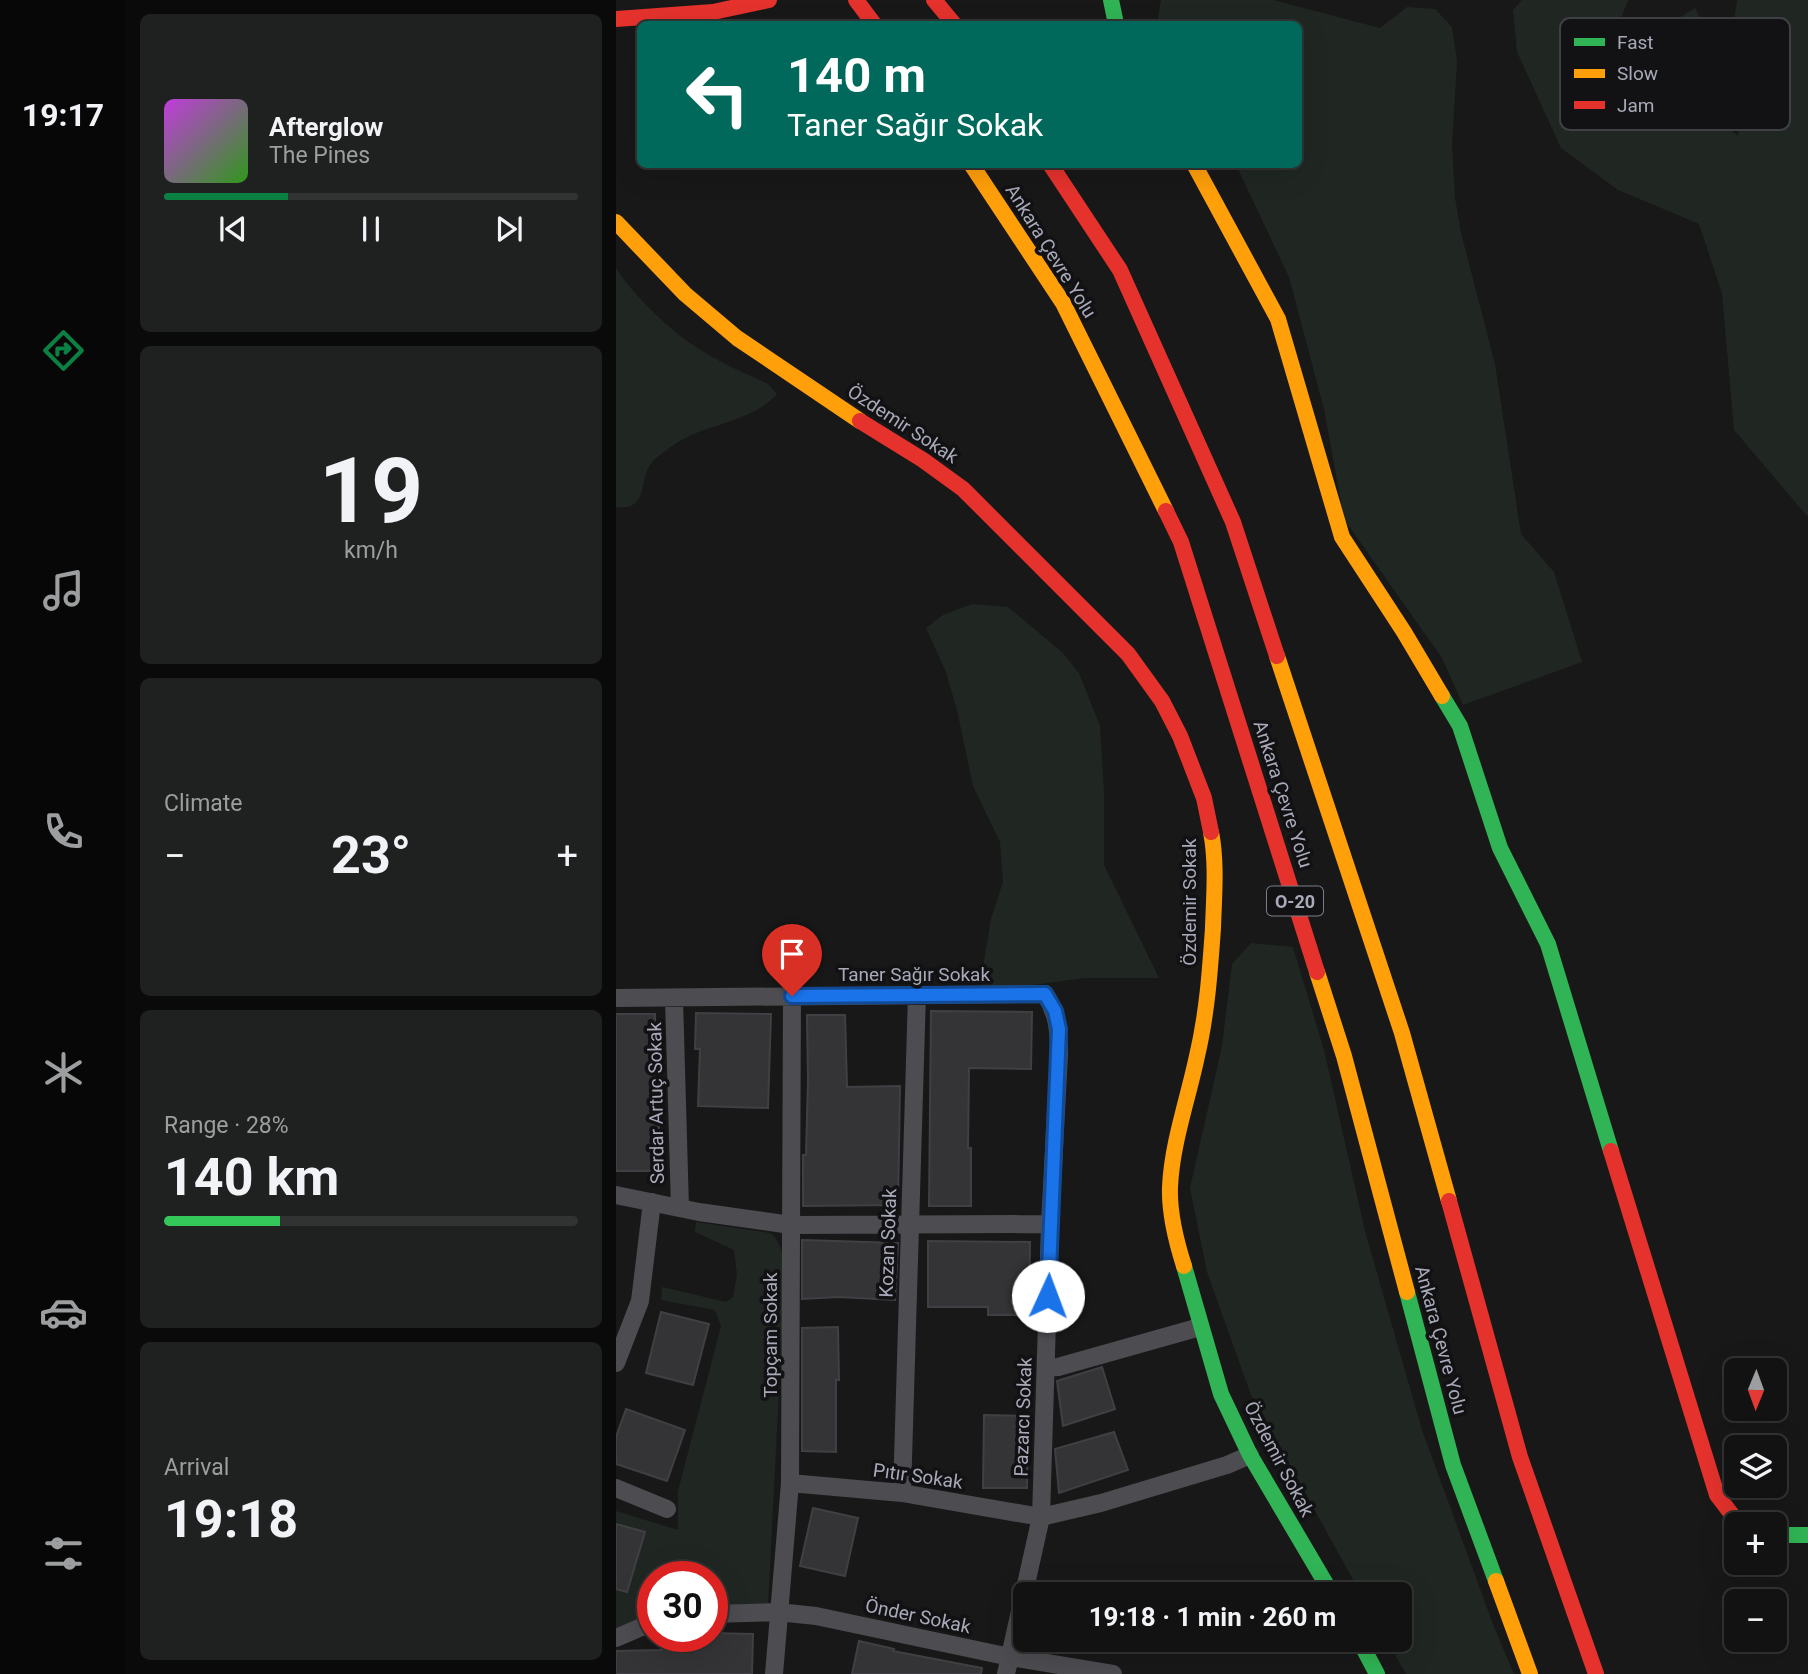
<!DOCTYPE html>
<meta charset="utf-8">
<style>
:root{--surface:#121212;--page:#1f2020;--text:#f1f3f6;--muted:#9c9e9f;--line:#313232;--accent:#0b8043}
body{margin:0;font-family:Roboto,sans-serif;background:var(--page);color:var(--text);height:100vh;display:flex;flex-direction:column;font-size:26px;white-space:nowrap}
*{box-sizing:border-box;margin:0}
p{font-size:23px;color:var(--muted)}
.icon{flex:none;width:38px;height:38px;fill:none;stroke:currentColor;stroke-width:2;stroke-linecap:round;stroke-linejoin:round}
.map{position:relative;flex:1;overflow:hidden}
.sheet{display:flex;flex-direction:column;gap:14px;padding:14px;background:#0a0a0a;width:490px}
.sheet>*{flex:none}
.top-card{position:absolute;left:21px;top:21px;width:665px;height:147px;border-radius:10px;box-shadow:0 7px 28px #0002,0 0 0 2px var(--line);background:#00695c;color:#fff;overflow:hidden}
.needle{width:46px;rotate:181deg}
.controls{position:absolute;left:1108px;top:1358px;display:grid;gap:14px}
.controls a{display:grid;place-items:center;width:63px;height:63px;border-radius:10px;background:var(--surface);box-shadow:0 7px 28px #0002,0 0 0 2px var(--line);font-size:35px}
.speed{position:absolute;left:21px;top:1561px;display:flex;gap:14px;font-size:35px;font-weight:700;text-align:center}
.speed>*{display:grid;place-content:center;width:91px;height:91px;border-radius:50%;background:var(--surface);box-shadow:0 7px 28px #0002,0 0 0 2px var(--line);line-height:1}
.speed .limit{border:10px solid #d22;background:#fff;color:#111}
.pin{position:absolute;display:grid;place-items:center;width:60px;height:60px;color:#fff;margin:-72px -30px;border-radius:50% 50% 50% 0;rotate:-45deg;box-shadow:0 0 7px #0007}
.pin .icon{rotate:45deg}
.me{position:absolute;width:77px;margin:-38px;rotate:2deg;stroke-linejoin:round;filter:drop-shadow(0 0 5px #0008)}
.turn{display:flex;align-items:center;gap:24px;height:147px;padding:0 35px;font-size:32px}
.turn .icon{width:91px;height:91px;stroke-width:2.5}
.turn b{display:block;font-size:49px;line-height:60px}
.big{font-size:52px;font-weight:700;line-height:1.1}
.sheet .card{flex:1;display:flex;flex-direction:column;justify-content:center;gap:10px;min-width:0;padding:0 24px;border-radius:10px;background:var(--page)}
.sheet .dial{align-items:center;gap:0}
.dial b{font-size:91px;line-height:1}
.song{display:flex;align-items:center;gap:21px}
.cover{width:84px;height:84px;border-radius:10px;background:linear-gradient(135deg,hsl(290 70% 55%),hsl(110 70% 35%))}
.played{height:7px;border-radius:4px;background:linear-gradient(90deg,var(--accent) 30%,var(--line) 30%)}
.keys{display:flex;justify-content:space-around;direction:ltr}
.heat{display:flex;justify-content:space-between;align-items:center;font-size:38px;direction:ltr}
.charge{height:10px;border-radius:5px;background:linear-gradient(90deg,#34c759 28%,var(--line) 0)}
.trip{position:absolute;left:397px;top:1582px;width:399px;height:70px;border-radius:10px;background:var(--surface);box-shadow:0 7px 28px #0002,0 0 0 2px var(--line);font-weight:700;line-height:70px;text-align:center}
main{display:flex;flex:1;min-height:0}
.tab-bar{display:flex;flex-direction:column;width:126px;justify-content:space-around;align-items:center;background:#070707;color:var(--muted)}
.tab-bar .icon{width:49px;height:49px}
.tab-bar .selected{color:var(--accent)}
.tab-bar b{font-size:32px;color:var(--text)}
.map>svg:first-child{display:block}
.green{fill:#202722}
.building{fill:#343436;stroke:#404044;stroke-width:2}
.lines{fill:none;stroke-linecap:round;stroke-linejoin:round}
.street{stroke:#4c4c51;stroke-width:18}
.fast{stroke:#30b455;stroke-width:16}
.slow{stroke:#ff9f0a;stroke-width:16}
.jam{stroke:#e5322d;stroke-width:16}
.route-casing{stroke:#114b97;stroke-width:18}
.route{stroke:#1a73e8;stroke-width:12}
.labels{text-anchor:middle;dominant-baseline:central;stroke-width:7;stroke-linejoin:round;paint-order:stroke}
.shield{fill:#121214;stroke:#7c7c88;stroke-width:2}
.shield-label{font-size:18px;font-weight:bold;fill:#a9aab9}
.street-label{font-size:19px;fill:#a9aab9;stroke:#121214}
.key{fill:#121214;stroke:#3f4046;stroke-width:2}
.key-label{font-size:19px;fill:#a9aab9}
</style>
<main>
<nav class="tab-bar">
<b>19:17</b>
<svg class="icon selected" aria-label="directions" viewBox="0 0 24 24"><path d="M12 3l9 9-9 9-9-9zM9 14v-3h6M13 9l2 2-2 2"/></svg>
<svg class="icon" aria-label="music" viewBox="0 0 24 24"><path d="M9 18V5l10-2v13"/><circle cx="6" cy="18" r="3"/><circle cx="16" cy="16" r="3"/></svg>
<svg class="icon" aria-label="phone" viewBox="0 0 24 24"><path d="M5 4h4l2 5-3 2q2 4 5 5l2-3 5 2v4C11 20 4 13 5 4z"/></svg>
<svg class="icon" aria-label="climate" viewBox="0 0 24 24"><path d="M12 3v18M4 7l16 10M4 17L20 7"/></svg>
<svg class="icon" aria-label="car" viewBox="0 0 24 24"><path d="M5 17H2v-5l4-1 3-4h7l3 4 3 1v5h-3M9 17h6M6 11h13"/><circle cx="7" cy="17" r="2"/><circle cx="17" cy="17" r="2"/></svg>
<svg class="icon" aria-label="filters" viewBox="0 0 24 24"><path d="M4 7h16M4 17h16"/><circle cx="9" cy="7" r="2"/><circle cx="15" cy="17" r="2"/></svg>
</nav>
<section class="sheet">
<div class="card">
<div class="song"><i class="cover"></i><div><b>Afterglow</b><p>The Pines</p></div></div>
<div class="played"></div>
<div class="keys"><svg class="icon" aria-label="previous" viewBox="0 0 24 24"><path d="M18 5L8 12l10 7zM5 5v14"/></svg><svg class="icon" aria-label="pause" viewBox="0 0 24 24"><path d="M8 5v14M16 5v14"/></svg><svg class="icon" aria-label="next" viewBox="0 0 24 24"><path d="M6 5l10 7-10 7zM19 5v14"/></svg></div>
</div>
<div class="card dial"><b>19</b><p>km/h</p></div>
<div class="card"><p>Climate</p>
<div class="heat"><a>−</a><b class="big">23°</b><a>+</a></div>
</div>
<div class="card"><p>Range · 28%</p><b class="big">140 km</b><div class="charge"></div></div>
<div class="card"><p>Arrival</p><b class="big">19:18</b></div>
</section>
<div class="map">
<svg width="1192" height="1674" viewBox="0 0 1192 1674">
<rect width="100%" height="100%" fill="#181818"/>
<!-- green -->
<path class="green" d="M545 0H657L764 28 791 7 819 9 836 27 841 61 836 145 839 198 845 233 879 364 905 534 938 572 966 662 847 705 826 658 728 519 708 409 673 277 620 165 682 164V24H541Z
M906 0H1012L1005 18 1021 29 1052 25 1079 8 1092 34 1096 116 1122 136C1132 96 1121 65 1118 27 1118 18 1120 9 1121 0H1192V517L1118 430 1106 293 1083 224 1002 190 945 148 901 52 897 10Z
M0 268C17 295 55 332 83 349 104 363 129 373 152 384L161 394C139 420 97 423 68 439 61 442 55 447 49 451 42 456 34 462 31 471 24 489 29 510 0 507Z
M356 604 392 607 446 652 463 673 484 726 488 792V865L543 978H469L401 987 364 985 375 919 387 882 384 842 357 786 341 710 330 672 310 628 327 615Z
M635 943 677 947 708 1050 749 1231 806 1430 878 1627 898 1674H790L771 1640H784V1594H745L635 1395 591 1272 574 1188 606 1046 616 964Z
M80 1222 154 1233C171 1245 167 1274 168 1293L152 1605 96 1607V1577H37V1617L0 1630V1511L62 1530V1491L105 1326 99 1310 45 1300 46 1287 110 1302 117 1297 121 1275 118 1250 79 1232Z"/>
<!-- building -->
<path class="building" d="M315 1011 416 1012 415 1069 353 1068 352 1148H355V1206H313Z
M80 1013 155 1014 152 1108 82 1106 84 1049H79Z
M0 1014H39L40 1073H43V1131H46V1171H0Z
M191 1015H229L231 1087 284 1086 282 1205 187 1206V1155H190L192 1080Z
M186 1240 282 1243 279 1300 223 1297 186 1299Z
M312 1241 414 1242 413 1315H372V1307H312Z
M45 1312 93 1324 77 1385 30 1373Z
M222 1327 223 1380H220V1452L186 1451V1328Z
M486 1367 499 1409 447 1426 441 1381Z
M10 1409 69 1430 51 1481 0 1464V1437Z
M368 1415 412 1416 411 1488H367Z
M498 1432 512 1470 443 1493 439 1449Z
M197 1508 242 1518 229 1576 184 1566Z
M0 1524 29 1532 11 1592 0 1589Z
M96 1633 137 1634 136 1674H0V1651L45 1650 44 1637 96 1636Z
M243 1641 278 1649 277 1651 366 1668 365 1674H236Z"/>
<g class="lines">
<!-- street -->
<path class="street" d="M0 998 429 994C442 1014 443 1032 443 1055L434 1224 425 1517 390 1674
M58 998 64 1208
M0 1195 83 1212 175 1225 434 1224
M0 1363 24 1301 36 1202
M430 1368 442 1367 584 1327
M174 1483 286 1493 425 1517 485 1503 611 1465 634 1455
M0 1488 51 1509
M286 1493 301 994
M96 1614 162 1612 200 1616 394 1657 497 1674
M0 1638 37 1622
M158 1674 174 1483 176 996"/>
<!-- fast -->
<path class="fast" d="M495 0 500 24
M826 696 844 726 884 848 932 944 995 1151
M568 1266 605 1394 634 1455 716 1594
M791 1292 837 1465 880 1581
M1158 1535H1192
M743 1640 761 1674"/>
<!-- slow -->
<path class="slow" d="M355 164 447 303 550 511
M578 164 662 319 726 537 788 632 826 696
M0 222 69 294 121 338 244 421
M661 656 786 1033 833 1201
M701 972 728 1056 791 1292
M568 1266C560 1241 553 1214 554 1187 556 1143 572 1099 581 1056 591 1014 594 971 597 928 598 896 601 863 595 832
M880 1581 914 1674"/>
<!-- jam -->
<path class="jam" d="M240 0 258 24
M318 0 338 24
M0 19 97 12 153 0
M434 164 504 270 617 522 661 656
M244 421 307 460 347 489 512 654 546 701 564 736 588 798 595 832
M550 511 565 542 701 972
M995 1151 1101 1495 1120 1520 1128 1524
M833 1201 904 1457 980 1674"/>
</g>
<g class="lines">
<!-- route casing -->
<g class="route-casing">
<path id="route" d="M176 996 429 994 439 1011 443 1029 432 1296"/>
</g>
<!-- route -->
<use href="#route" class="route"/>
</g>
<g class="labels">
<!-- shield labels -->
<rect class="shield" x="651" y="886.5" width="56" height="29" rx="5"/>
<g class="shield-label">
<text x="679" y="901">O-20</text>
</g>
<!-- street labels -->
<g class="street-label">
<text transform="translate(435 251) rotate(58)">Ankara Çevre Yolu</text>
<text transform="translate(287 424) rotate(33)">Özdemir Sokak</text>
<text transform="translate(667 794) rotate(72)">Ankara Çevre Yolu</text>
<text transform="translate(573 902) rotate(-90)">Özdemir Sokak</text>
<text x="298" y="974">Taner Sağır Sokak</text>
<text transform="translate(40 1103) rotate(-91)">Serdar Artuç Sokak</text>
<text transform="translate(272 1243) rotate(-88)">Kozan Sokak</text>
<text transform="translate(154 1335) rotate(-90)">Topçam Sokak</text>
<text transform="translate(825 1340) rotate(75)">Ankara Çevre Yolu</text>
<text transform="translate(407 1417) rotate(-88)">Pazarcı Sokak</text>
<text transform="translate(663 1459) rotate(62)">Özdemir Sokak</text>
<text transform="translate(302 1476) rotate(8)">Pıtır Sokak</text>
<text transform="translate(302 1616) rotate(12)">Önder Sokak</text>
</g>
</g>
<!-- legend -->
<rect x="944" y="18" width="230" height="112" rx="10" class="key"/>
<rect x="958" y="38" width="31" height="8" fill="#30b455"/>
<rect x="958" y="69" width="31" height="9" fill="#ff9f0a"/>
<rect x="958" y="101" width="31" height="8" fill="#e5322d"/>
<g class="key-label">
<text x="1001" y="49">Fast</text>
<text x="1001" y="80">Slow</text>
<text x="1001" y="112">Jam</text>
</g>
</svg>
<div class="controls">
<a><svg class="needle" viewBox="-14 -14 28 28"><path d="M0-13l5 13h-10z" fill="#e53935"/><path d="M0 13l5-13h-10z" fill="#9c9e9f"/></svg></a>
<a><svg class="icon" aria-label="layers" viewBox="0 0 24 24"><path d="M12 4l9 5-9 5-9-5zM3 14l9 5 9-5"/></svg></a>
<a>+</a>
<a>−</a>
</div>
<div class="speed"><div class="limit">30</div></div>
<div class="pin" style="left:176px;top:996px;background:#d93025"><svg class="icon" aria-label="arrive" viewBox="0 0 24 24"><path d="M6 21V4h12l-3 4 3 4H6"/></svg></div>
<svg class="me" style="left:432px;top:1296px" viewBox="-20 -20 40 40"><circle r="19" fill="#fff"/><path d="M0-13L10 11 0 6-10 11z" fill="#1a73e8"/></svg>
<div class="trip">19:18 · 1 min · 260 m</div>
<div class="top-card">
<div class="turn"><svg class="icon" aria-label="left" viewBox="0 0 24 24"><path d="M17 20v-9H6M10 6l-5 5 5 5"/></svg><div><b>140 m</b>Taner Sağır Sokak</div></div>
</div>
</div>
</main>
